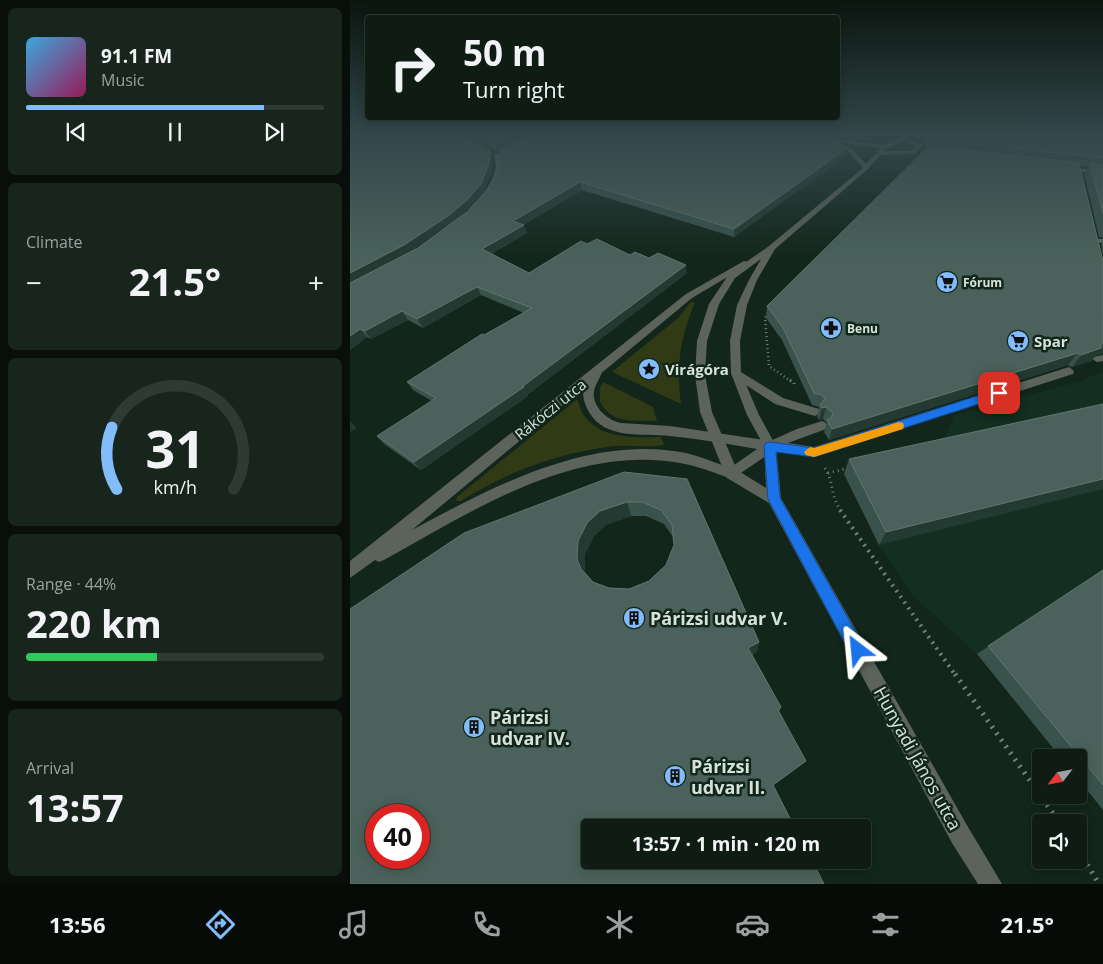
<!DOCTYPE html>
<meta charset="utf-8">
<style>
:root{--surface:#0e1c14;--page:#17251d;--text:#f1f3f6;--muted:#9ba1a0;--line:#2e3a34;--accent:#83bcfb}
body{margin:0;font-family:"Open Sans",sans-serif;background:var(--page);color:var(--text);height:100vh;display:flex;flex-direction:column;font-size:19px;white-space:nowrap}
*{box-sizing:border-box;margin:0}
p{font-size:16px;color:var(--muted)}
.icon{flex:none;width:28px;height:28px;fill:none;stroke:currentColor;stroke-width:2;stroke-linecap:round;stroke-linejoin:round}
.map{position:relative;flex:1;overflow:hidden}
.sheet{display:flex;flex-direction:column;gap:8px;padding:8px;background:#080f0b;width:350px}
.sheet>*{flex:none}
.guide{position:absolute;left:15px;top:15px;width:475px;height:105px;border-radius:5px;box-shadow:0 2px 12px #0003,0 0 0 1px var(--line);background:#0e1c14;color:var(--text);overflow:hidden}
.needle{width:32px;rotate:238deg}
.buttons{position:absolute;left:682px;top:749px;display:grid;gap:10px}
.buttons a{display:grid;place-items:center;width:55px;height:55px;border-radius:5px;background:var(--surface);box-shadow:0 2px 12px #0003,0 0 0 1px var(--line);font-size:25px}
.speed{position:absolute;left:15px;top:804px;display:flex;gap:10px;font-size:25px;font-weight:700;text-align:center}
.speed>*{display:grid;place-content:center;width:65px;height:65px;border-radius:50%;background:var(--surface);box-shadow:0 2px 12px #0003,0 0 0 1px var(--line);line-height:1}
.speed .limit{border:8px solid #d22;background:#fff;color:#111}
.pin{position:absolute;display:grid;place-items:center;width:42px;height:42px;color:#fff;margin:-21px;border-radius:10px;box-shadow:0 2px 8px #0006}
.me{position:absolute;width:55px;margin:-28px;rotate:331deg;stroke-linejoin:round;filter:drop-shadow(0 0 4px #0008)}
.turn{display:flex;align-items:center;gap:18px;height:105px;padding:0 15px;font-size:22px}
.turn .icon{width:65px;height:65px;stroke-width:2.5}
.turn b{display:block;font-size:35px;line-height:42px}
.big{font-size:38px;font-weight:700;line-height:1.1}
.sheet .card{flex:1;display:flex;flex-direction:column;justify-content:center;gap:8px;min-width:0;padding:0 18px;border-radius:8px;background:var(--page)}
.sheet .dial{align-items:center;gap:0}
.dial svg{height:130px;overflow:visible;fill:none;stroke:var(--line);stroke-width:7;stroke-linecap:round;text-anchor:middle}
.dial text{fill:var(--text);stroke:none}
.song{display:flex;align-items:center;gap:15px}
.cover{width:60px;height:60px;border-radius:8px;background:linear-gradient(135deg,hsl(200 70% 55%),hsl(330 70% 35%))}
.played{height:5px;border-radius:2px;background:linear-gradient(90deg,var(--accent) 80%,var(--line) 80%)}
.keys{display:flex;justify-content:space-around;direction:ltr}
.heat{display:flex;justify-content:space-between;align-items:center;font-size:28px;direction:ltr}
.charge{height:8px;border-radius:4px;background:linear-gradient(90deg,#34c759 44%,var(--line) 0)}
.trip{position:absolute;left:231px;top:819px;width:290px;height:50px;border-radius:5px;background:var(--surface);box-shadow:0 2px 12px #0003,0 0 0 1px var(--line);font-weight:700;line-height:50px;text-align:center}
.dock{display:flex;height:80px;justify-content:space-around;align-items:center;background:#060b08;color:var(--muted)}
.dock .icon{width:35px;height:35px}
.dock .selected{color:var(--accent)}
.dock b{font-size:22px;color:var(--text)}
main{display:flex;flex:1;min-height:0}
.map>svg:first-child{display:block}
.built{fill:#132f21}
.green{fill:#303b15}
.lines{fill:none;stroke-linecap:round;stroke-linejoin:round}
.path-far4{stroke:#728279;stroke-width:1;stroke-dasharray:0.5 2;stroke-linecap:butt}
.path-far3{stroke:#728279;stroke-width:2.5;stroke-dasharray:1 3;stroke-linecap:butt}
.path-far2{stroke:#728279;stroke-width:3;stroke-dasharray:1 4;stroke-linecap:butt}
.path-far1{stroke:#728279;stroke-width:4;stroke-dasharray:2 5;stroke-linecap:butt}
.path{stroke:#728279;stroke-width:5;stroke-dasharray:2 6;stroke-linecap:butt}
.service{fill:#5c635b;fill-rule:evenodd}
.pedestrian{fill:#5c635b;fill-rule:evenodd}
.minor{fill:#5c635b;fill-rule:evenodd}
.tertiary{fill:#5c635b;fill-rule:evenodd}
.wall{fill:#39534c;fill-rule:evenodd}
.shaded-wall{fill:#223a32}
.building{fill:#4a625b;stroke:#60766f;fill-rule:evenodd}
.route{fill:#1a73e8;stroke:#114b97}
.slow{fill:#f59e0b}
.labels{text-anchor:middle;dominant-baseline:central;stroke-width:5;stroke-linejoin:round;paint-order:stroke}
.far-poi-label{font-size:12px;font-weight:bold;fill:#d6e3db;stroke:#12261b;text-anchor:start}
.poi-label{font-size:15px;font-weight:bold;fill:#d6e3db;stroke:#12261b;text-anchor:start}
.street-label{font-size:15px;fill:#d6e3db;stroke:#12261b}
.near-poi-label{font-size:18px;font-weight:bold;fill:#d6e3db;stroke:#12261b;text-anchor:start}
.near-street-label{font-size:18px;fill:#d6e3db;stroke:#12261b}
</style>
<main>
<section class="sheet">
<div class="card">
<div class="song"><i class="cover"></i><div><b>91.1 FM</b><p>Music</p></div></div>
<div class="played"></div>
<div class="keys"><svg class="icon" aria-label="previous" viewBox="0 0 24 24"><path d="M18 5L8 12l10 7zM5 5v14"/></svg><svg class="icon" aria-label="pause" viewBox="0 0 24 24"><path d="M8 5v14M16 5v14"/></svg><svg class="icon" aria-label="next" viewBox="0 0 24 24"><path d="M6 5l10 7-10 7zM19 5v14"/></svg></div>
</div>
<div class="card"><p>Climate</p>
<div class="heat"><a>−</a><b class="big">21.5°</b><a>+</a></div>
</div>
<div class="card dial"><svg viewBox="0 0 100 80">
<path d="M14 69A42 42 0 1 1 86 69"/>
<path d="M14 69A42 42 0 0 1 11 31" stroke="#83bcfb"/>
<text x="50" y="56" font-size="32" font-weight="700">31</text>
<text x="50" y="72" font-size="11">km/h</text>
</svg></div>
<div class="card"><p>Range · 44%</p><b class="big">220 km</b><div class="charge"></div></div>
<div class="card"><p>Arrival</p><b class="big">13:57</b></div>
</section>
<div class="map">
<svg width="753" height="884" viewBox="0 0 753 884">
<rect width="100%" height="100%" fill="#12261b"/>
<!-- built -->
<path class="built" d="M753 372V810L729 758 711 757 627 654 561 594 529 545 594 442 604 415 727 382Z"/>
<!-- green -->
<path class="green" d="M341 302 345 303C330 336 326 368 331 404L262 372 328 318Z
M253 382 303 407 307 421C286 420 262 425 250 402V388Z
M226 400 228 401C237 439 280 438 311 437L314 445C296 448 276 444 257 447 205 454 155 473 111 501H106L107 497Z"/>
<g class="lines">
<!-- path-far4 -->
<path class="path-far4" d="M451 190 484 166"/>
<!-- path-far3 -->
<path class="path-far3" d="M418 313 415 318 419 366 442 382"/>
<!-- path-far2 -->
<path class="path-far2" d="M440 380 444 383 445 388
M475 468C484 482 480 495 491 511
M478 473 499 468"/>
<!-- path-far1 -->
<path class="path-far1" d="M490 510 606 676"/>
<!-- path -->
<path class="path" d="M605 674 709 822
M729 851 749 884"/>
<!-- service -->
<path class="service" d="M554 137 572 145 565 154 530 155 527 153 530 151H561L566 146 552 140Z
M753 355V361L747 362 742 359 743 357Z
M719 367 724 371 723 374 464 457 423 451 382 479 377 478 375 474 377 470 407 449C378 444 349 439 320 436 292 433 255 440 239 412 229 394 233 386 243 369H251L252 372C250 378 245 385 244 391 241 406 258 421 271 423L320 426 420 441 447 429 472 421 476 423 478 426 476 429 438 443 464 447Z
M386 369 433 398 469 409 471 412 465 416 425 404 382 376 381 373Z"/>
<!-- pedestrian -->
<path class="pedestrian" d="M711 167 753 170V174L713 170Z"/>
<!-- minor -->
<path class="minor" d="M147 153 150 155 152 166 149 178 146 180 143 178 146 166 144 155Z
M741 238 753 239V243L741 242Z
M394 261 401 263 342 298 62 530C144 486 240 434 336 453 353 457 370 465 387 470L389 474 387 478 382 479C367 474 351 467 335 464 227 442 124 510 34 560L29 562 25 560 0 578V561L336 294Z"/>
<!-- tertiary -->
<path class="tertiary" d="M446 136H463L534 145 552 136H558L556 140 537 148 518 169 425 249 407 280 397 305 390 341 391 373 409 415 426 446 431 498 618 827 652 884H628L602 843 419 503 377 478 375 474 350 412 345 375 347 341 359 304 379 274 419 246 513 168 498 151 485 147V145L502 149 516 164 531 148ZM411 259 399 280 387 305 380 341 381 373 397 415 414 446 416 488 387 470 362 412 355 375 357 341 369 304 385 278Z"/>
</g>
<!-- wall -->
<path class="wall" d="M0 136 142 157V170L134 191 120 207 107 219 117 212 136 191 179 136H518L516 141 486 137 485 142 499 147 498 154 384 237 232 190 173 225 177 233 141 254 179 273 237 244 280 255 299 258 337 273 177 395 178 396 71 470 34 444 27 436 82 401 63 390 57 382 134 335 174 313 131 295 73 328 58 320 21 339 17 337 0 350ZM92 230 68 248 57 254Z
M121 136H177L147 151Z
M576 136H753V238L749 237 734 173 738 167 730 166 746 355 741 361 722 367 718 365 479 440 474 432 477 423 473 419 469 420 467 417 469 407 462 405 432 340 416 318 417 306 578 147 574 144Z
M753 241V255L751 245Z
M753 404 529 545 494 474 499 459Z
M337 479 409 642 407 651 402 655 431 707 429 712 423 785 114 533ZM281 516H296L314 524 323 537 324 545 316 565 299 581 279 589 259 588 243 582 235 572V554L244 536 256 525Z
M753 570V810L729 780V758H711L627 654Z"/>
<!-- shaded-wall -->
<path class="shaded-wall" d="M162 136H177L147 151 145 144Z
M499 147 498 154 384 237V229Z
M140 150 142 157V170L134 191 120 207 102 223 59 253 0 285V273Z
M230 182 232 190 166 229 163 221Z
M174 225 177 233 135 257 132 249Z
M336 265 337 273 177 395 178 396 71 470 64 462 173 386Z
M127 287 131 295 73 328 67 319Z
M52 311 58 320 21 339 15 331Z
M10 329 17 337 0 350V336Z
M753 343V354L746 355 741 361 722 367 731 355Z
M728 353 718 365 479 440 482 429Z
M476 407 473 419 469 420 472 408Z
M0 421 7 428 0 432Z
M753 479V489L529 545 536 532Z
M277 502 281 516 256 525 244 536 235 554V572L238 581 231 569 227 559 228 541 237 523 250 511Z
M409 642 407 651 397 657 398 648Z"/>
<!-- building -->
<path class="building" d="M0 136H115L140 150 139 163 131 184 117 200 98 216 54 245 0 273Z
M130 136H162L145 144Z
M179 136H481L486 137 485 141 499 147 384 229 230 182 163 221 174 225 132 249 179 273 231 241 237 244 247 239 280 255 285 252 299 258 308 253 336 265 173 386 174 387 64 462 27 436 86 398 57 382 132 334 134 335 182 308 127 287 67 319 52 311 15 331 10 329 0 336V283L68 248 117 212 136 191 148 170 150 150Z
M578 136H753V158L582 139Z
M579 146 729 163 753 261V314L752 315H753V343H752L751 348 731 355 728 353 482 429 477 420 481 418 483 413 476 407 472 408 470 405 475 399 472 395 464 393 433 328 417 306Z
M740 163 753 165V214Z
M753 404V479L536 532 499 459Z
M274 472 337 479 409 642 398 648 431 707 428 710 456 761 423 785 445 828H240V860H462L474 884H0V609L114 533ZM277 502H292L311 510 322 525 324 545 316 565 299 581 279 589 259 588 243 582 231 569 227 559 228 541 237 523 250 511ZM26 815H69V858H26Z
M753 570V785L638 646Z"/>
<!-- sky -->
<linearGradient id="sky" x2="0" y2="1"><stop stop-color="#0a150f"/><stop offset="0.52" stop-color="#33474a"/><stop offset="1" stop-color="#33474a" stop-opacity="0"/></linearGradient>
<rect width="753" height="260" fill="url(#sky)"/>
<!-- route -->
<path class="route" d="M649 389 654 393 653 396 464 457 426 452 430 498 516 650 514 656 508 658 502 656 418 499 414 446 416 443 420 442 464 448Z"/>
<!-- slow -->
<path class="slow" d="M549 422 553 423 554 426 553 429 464 457 456 455 454 452 460 447 464 448Z"/>
<!-- icons -->
<defs>
<g id="supermarket-disc" transform="scale(1.125)"><circle r="9.5" fill="#83bcfb" stroke="#12261b"/><path d="M-6-5.5h2.5l.6 2H6L4.5 2H-2.5L-4.4-4H-6ZM-1.5 3.2a1.3 1.3 0 1 0 .1 0ZM3 3.2a1.3 1.3 0 1 0 .1 0Z" fill="#111"/></g>
<g id="pharmacy-disc" transform="scale(1.125)"><circle r="9.5" fill="#83bcfb" stroke="#12261b"/><path d="M-2-6h4v4h4v4h-4v4h-4v-4h-4v-4h4Z" fill="#111"/></g>
<g id="sight-disc" transform="scale(1.125)"><circle r="9.5" fill="#83bcfb" stroke="#12261b"/><path d="M0-6L1.8-2.2L6-1.7L2.9 1.2L3.7 5.4L0 3.3L-3.7 5.4L-2.9 1.2L-6-1.7L-1.8-2.2Z" fill="#111"/></g>
<g id="building-disc" transform="scale(1.125)"><circle r="9.5" fill="#83bcfb" stroke="#12261b"/><path d="M-4-6H4V6H1V3H-1V6H-4ZM-2.5-4.3h1.7v1.8h-1.7ZM.8-4.3h1.7v1.8H.8ZM-2.5-1h1.7V.8h-1.7ZM.8-1h1.7V.8H.8Z" fill="#111"/></g>
</defs>
<g fill-rule="evenodd">
<use href="#supermarket-disc" x="597" y="282"/>
<use href="#pharmacy-disc" x="481" y="328"/>
<use href="#supermarket-disc" x="668" y="341"/>
<use href="#sight-disc" x="299" y="369"/>
<use href="#building-disc" x="284" y="618"/>
<use href="#building-disc" x="124" y="727"/>
<use href="#building-disc" x="325" y="776"/>
</g>
<g class="labels">
<!-- far-poi labels -->
<g class="far-poi-label">
<text x="613" y="282">Fórum</text>
<text x="497" y="328">Benu</text>
</g>
<!-- poi labels -->
<g class="poi-label">
<text x="684" y="341">Spar</text>
<text x="315" y="369">Virágóra</text>
</g>
<!-- street labels -->
<g class="street-label">
<text transform="translate(200 409) rotate(-39)">Rákóczi utca</text>
</g>
<!-- near-poi labels -->
<g class="near-poi-label">
<text x="300" y="618">Párizsi udvar V.</text>
<text x="140" y="717">Párizsi<tspan x="140" dy="21">udvar IV.</tspan></text>
<text x="341" y="766">Párizsi<tspan x="341" dy="21">udvar II.</tspan></text>
</g>
<!-- near-street labels -->
<g class="near-street-label">
<text transform="translate(568 758) rotate(61)">Hunyadi János utca</text>
</g>
</g>
</svg>
<div class="buttons">
<a><svg class="needle" viewBox="-14 -14 28 28"><path d="M0-13l5 13h-10z" fill="#e53935"/><path d="M0 13l5-13h-10z" fill="#9ba1a0"/></svg></a>
<a><svg class="icon" aria-label="sound" viewBox="0 0 24 24"><path d="M4 9h4l5-4v14l-5-4H4zM17 9q2 3 0 6"/></svg></a>
</div>
<div class="speed"><div class="limit">40</div></div>
<div class="pin" style="left:649px;top:393px;background:#d93025"><svg class="icon" aria-label="arrive" viewBox="0 0 24 24"><path d="M6 21V4h12l-3 4 3 4H6"/></svg></div>
<svg class="me" style="left:508px;top:650px" viewBox="-20 -20 40 40"><path d="M0-17L14 15 0 8-14 15z" fill="#1a73e8" stroke="#fff" stroke-width="4"/></svg>
<div class="trip">13:57 · 1 min · 120 m</div>
<div class="guide">
<div class="turn"><svg class="icon" aria-label="right" viewBox="0 0 24 24"><path d="M7 20v-9h11M14 6l5 5-5 5"/></svg><div><b>50 m</b>Turn right</div></div>
</div>
</div>
</main>
<nav class="dock">
<b>13:56</b>
<svg class="icon selected" aria-label="directions" viewBox="0 0 24 24"><path d="M12 3l9 9-9 9-9-9zM9 14v-3h6M13 9l2 2-2 2"/></svg>
<svg class="icon" aria-label="music" viewBox="0 0 24 24"><path d="M9 18V5l10-2v13"/><circle cx="6" cy="18" r="3"/><circle cx="16" cy="16" r="3"/></svg>
<svg class="icon" aria-label="phone" viewBox="0 0 24 24"><path d="M5 4h4l2 5-3 2q2 4 5 5l2-3 5 2v4C11 20 4 13 5 4z"/></svg>
<svg class="icon" aria-label="climate" viewBox="0 0 24 24"><path d="M12 3v18M4 7l16 10M4 17L20 7"/></svg>
<svg class="icon" aria-label="car" viewBox="0 0 24 24"><path d="M5 17H2v-5l4-1 3-4h7l3 4 3 1v5h-3M9 17h6M6 11h13"/><circle cx="7" cy="17" r="2"/><circle cx="17" cy="17" r="2"/></svg>
<svg class="icon" aria-label="filters" viewBox="0 0 24 24"><path d="M4 7h16M4 17h16"/><circle cx="9" cy="7" r="2"/><circle cx="15" cy="17" r="2"/></svg>
<b>21.5°</b>
</nav>
